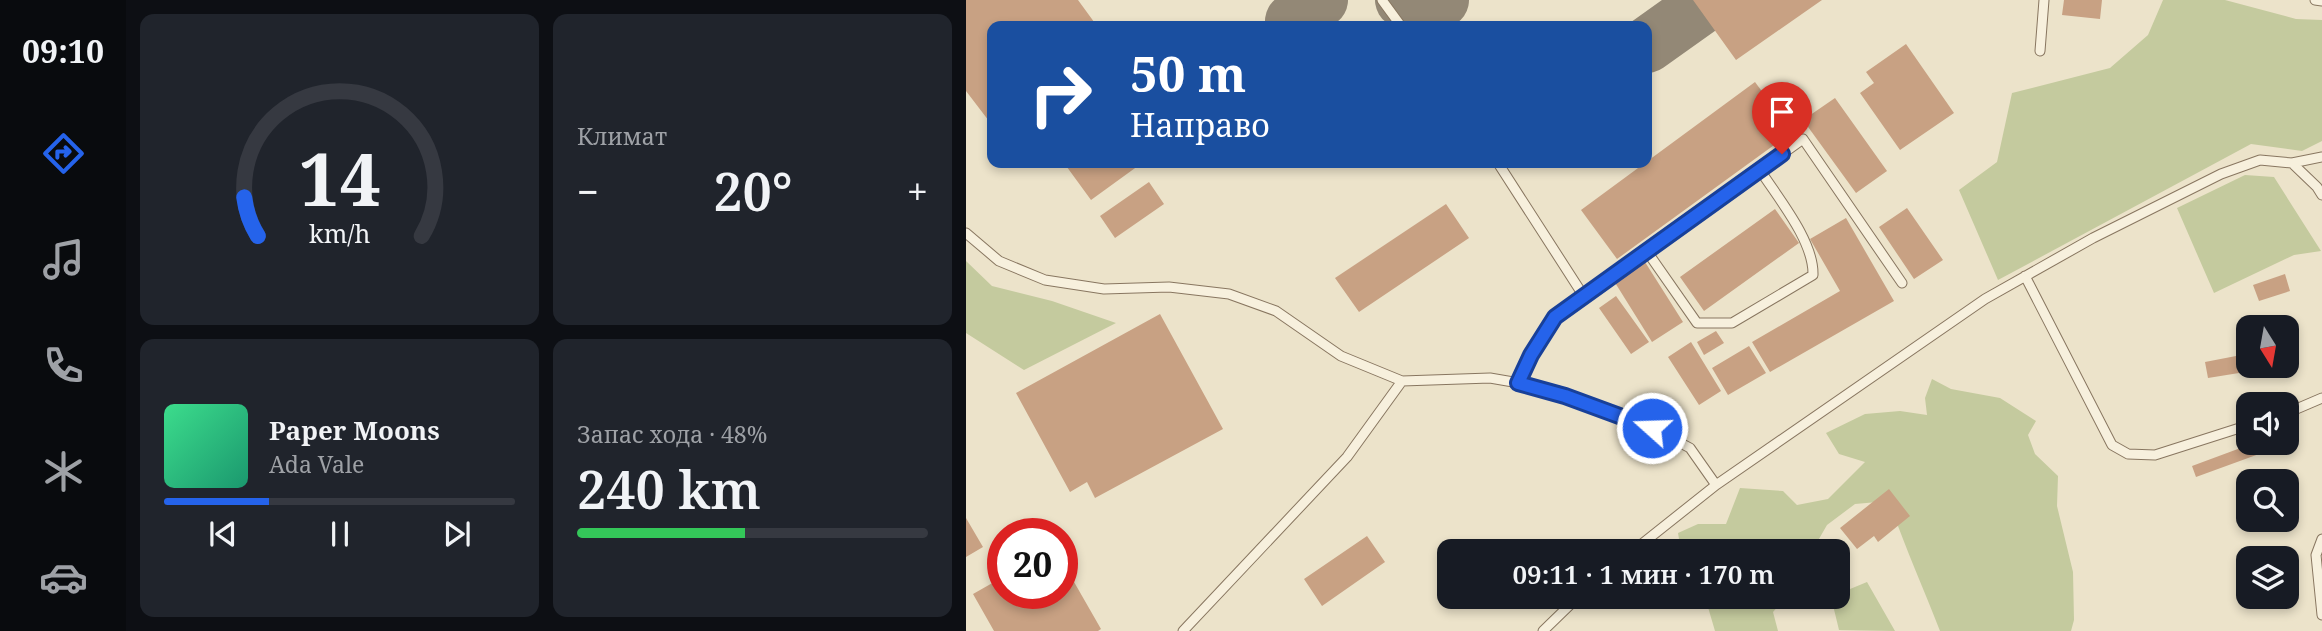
<!DOCTYPE html>
<html lang="ru">
<meta charset="utf-8">
<style>
:root{--surface:#171b24;--page:#20242c;--text:#f1f3f6;--muted:#9ea1a6;--line:#363941;--accent:#2563eb}
body{margin:0;font-family:"Noto Serif",serif;background:var(--page);color:var(--text);height:100vh;display:flex;flex-direction:column;font-size:26px;white-space:nowrap}
*{box-sizing:border-box;margin:0}
p{font-size:23px;color:var(--muted)}
.icon{flex:none;width:38px;height:38px;fill:none;stroke:currentColor;stroke-width:2;stroke-linecap:round;stroke-linejoin:round}
.map{position:relative;flex:1;overflow:hidden}
.drawer{display:flex;flex-direction:column;gap:14px;padding:14px;background:#0d0f14;width:840px}
.drawer>*{flex:none}
.hud{position:absolute;left:21px;top:21px;width:665px;height:147px;border-radius:14px;box-shadow:0 4px 10px #0003;background:#1a4fa0;color:#fff;overflow:hidden}
.needle{width:46px;rotate:169deg}
.buttons{position:absolute;left:1270px;top:315px;display:grid;gap:14px}
.buttons a{display:grid;place-items:center;width:63px;height:63px;border-radius:14px;background:var(--surface);box-shadow:0 4px 10px #0003;font-size:35px}
.speed{position:absolute;left:21px;top:518px;display:flex;gap:14px;font-size:35px;font-weight:700;text-align:center}
.speed>*{display:grid;place-content:center;width:91px;height:91px;border-radius:50%;background:var(--surface);box-shadow:0 4px 10px #0003;line-height:1}
.speed .limit{border:10px solid #d22;background:#fff;color:#111}
.pin{position:absolute;display:grid;place-items:center;width:60px;height:60px;color:#fff;margin:-72px -30px;border-radius:50% 50% 50% 0;rotate:-45deg;box-shadow:0 0 7px #0007}
.pin .icon{rotate:45deg}
.me{position:absolute;width:77px;margin:-38px;rotate:290deg;stroke-linejoin:round;filter:drop-shadow(0 0 5px #0008)}
.turn{display:flex;align-items:center;gap:24px;height:147px;padding:0 28px;font-size:32px}
.turn .icon{width:91px;height:91px;stroke-width:2.5}
.turn b{display:block;font-size:49px;line-height:60px}
.big{font-size:52px;font-weight:600;line-height:1.1}
.drawer .widget{flex:1;display:flex;flex-direction:column;justify-content:center;gap:10px;min-width:0;padding:0 24px;border-radius:14px;background:var(--page)}
.drawer .dial{align-items:center;gap:0}
.dial svg{height:182px;overflow:visible;fill:none;stroke:var(--line);stroke-width:7;stroke-linecap:round;text-anchor:middle}
.dial text{fill:var(--text);stroke:none}
.song{display:flex;align-items:center;gap:21px}
.cover{width:84px;height:84px;border-radius:10px;background:linear-gradient(135deg,hsl(150 70% 55%),hsl(160 70% 35%))}
.played{height:7px;border-radius:4px;background:linear-gradient(90deg,var(--accent) 30%,var(--line) 30%)}
.keys{display:flex;justify-content:space-around;direction:ltr}
.heat{display:flex;justify-content:space-between;align-items:center;font-size:38px;direction:ltr}
.charge{height:10px;border-radius:5px;background:linear-gradient(90deg,#34c759 48%,var(--line) 0)}
.drawer .tiles{flex:1;display:grid;gap:14px;grid-template-columns:repeat(2,1fr)}
.trip{position:absolute;left:471px;top:539px;width:413px;height:70px;border-radius:14px;background:var(--surface);box-shadow:0 4px 10px #0003;font-weight:600;line-height:70px;text-align:center}
main{display:flex;flex:1;min-height:0}
.dock{display:flex;flex-direction:column;width:126px;justify-content:space-around;align-items:center;background:#090b0e;color:var(--muted)}
.dock .icon{width:49px;height:49px}
.dock .current{color:var(--accent)}
.dock b{font-size:32px;color:var(--text)}
.map>svg:first-child{display:block}
.green{fill:#c4ca9e}
.lines{fill:none;stroke-linecap:round;stroke-linejoin:round}
.taxiway{stroke:#938876;stroke-width:56}
.building{fill:#c8a183}
.lane-casing{stroke:#887660;stroke-width:11}
.lane{stroke:#f7f0dd;stroke-width:9}
.route-casing{stroke:#184099;stroke-width:18}
.route{stroke:#2563eb;stroke-width:12}
</style>
<main>
<nav class="dock">
<b>09:10</b>
<svg class="icon current" aria-label="directions" viewBox="0 0 24 24"><path d="M12 3l9 9-9 9-9-9zM9 14v-3h6M13 9l2 2-2 2"/></svg>
<svg class="icon" aria-label="music" viewBox="0 0 24 24"><path d="M9 18V5l10-2v13"/><circle cx="6" cy="18" r="3"/><circle cx="16" cy="16" r="3"/></svg>
<svg class="icon" aria-label="phone" viewBox="0 0 24 24"><path d="M5 4h4l2 5-3 2q2 4 5 5l2-3 5 2v4C11 20 4 13 5 4z"/></svg>
<svg class="icon" aria-label="climate" viewBox="0 0 24 24"><path d="M12 3v18M4 7l16 10M4 17L20 7"/></svg>
<svg class="icon" aria-label="car" viewBox="0 0 24 24"><path d="M5 17H2v-5l4-1 3-4h7l3 4 3 1v5h-3M9 17h6M6 11h13"/><circle cx="7" cy="17" r="2"/><circle cx="17" cy="17" r="2"/></svg>
</nav>
<section class="drawer">
<div class="tiles">
<div class="widget dial"><svg viewBox="0 0 100 80">
<path d="M14 69A42 42 0 1 1 86 69"/>
<path d="M14 69A42 42 0 0 1 8 52" stroke="#2563eb"/>
<text x="50" y="56" font-size="32" font-weight="700">14</text>
<text x="50" y="72" font-size="11">km/h</text>
</svg></div>
<div class="widget"><p>Климат</p>
<div class="heat"><a>−</a><b class="big">20°</b><a>+</a></div>
</div>
<div class="widget">
<div class="song"><i class="cover"></i><div><b>Paper Moons</b><p>Ada Vale</p></div></div>
<div class="played"></div>
<div class="keys"><svg class="icon" aria-label="previous" viewBox="0 0 24 24"><path d="M18 5L8 12l10 7zM5 5v14"/></svg><svg class="icon" aria-label="pause" viewBox="0 0 24 24"><path d="M8 5v14M16 5v14"/></svg><svg class="icon" aria-label="next" viewBox="0 0 24 24"><path d="M6 5l10 7-10 7zM19 5v14"/></svg></div>
</div>
<div class="widget"><p>Запас хода · 48%</p><b class="big">240 km</b><div class="charge"></div></div>
</div>
</section>
<div class="map">
<svg width="1356" height="631" viewBox="0 0 1356 631">
<rect width="100%" height="100%" fill="#ece3ca"/>
<!-- green -->
<path class="green" d="M1197 0H1259L1330 19 1356 20V141L1336 151 1285 144 1032 280 993 190 1031 162 1046 93 1144 68 1182 35Z
M1279 175 1308 177 1355 251 1328 255 1248 293 1211 208Z
M0 261 26 286 86 301 150 323 58 370 0 333Z
M966 379 985 389 1034 398 1070 421 1062 435 1069 454 1092 476 1091 506 1107 572 1108 620 1105 631H974C957 587 938 545 923 501L889 504 861 525 846 551H715L712 533 732 524H760L774 488 817 491 831 505 862 499 899 462 873 454 860 433 899 414 934 411 961 415 959 398Z
M901 582 929 631 873 630 865 597H872V594Z
M739 597H820L807 612 812 631H749Z"/>
<g class="lines">
<!-- taxiway -->
<path class="taxiway" d="M437 0 453 4 475 0
M327 21 354 0
M681 45 733 8"/>
</g>
<!-- building -->
<path class="building" d="M0 0H112L131 26H26V125L0 91Z
M727 0H856L770 60Z
M1098 0H1136L1134 19 1096 15Z
M940 44 988 113 934 150 894 93 908 83 900 72Z
M789 82 826 132 651 259 615 210Z
M869 98 921 171 890 193 837 120Z
M98 163H176L125 200Z
M183 182 198 204 149 238 134 216Z
M480 204 503 238 393 312 369 278Z
M941 208 977 260 948 279 913 227Z
M809 209 833 243 738 311 714 277Z
M880 218 928 301 804 372 786 342 874 291 844 239Z
M679 262 717 322 686 342 648 281Z
M1319 274 1324 291 1293 301 1287 285Z
M650 296 683 342 665 354 633 308Z
M194 314 257 429 129 498 121 482 104 492 50 393Z
M750 331 758 343 738 355 731 342Z
M725 342 755 391 733 405 702 357Z
M783 346 800 373 762 395 746 368Z
M1270 356 1273 373 1242 378 1239 362Z
M1288 443H1301L1304 450 1230 477 1226 466Z
M923 489 944 516 912 542 908 536 891 549 874 528Z
M0 518 17 547 0 557Z
M401 536 419 562 356 606 338 579Z
M96 561 135 629 132 631H28L7 594 37 577V593H96Z"/>
<g class="lines">
<!-- lane casing -->
<g class="lane-casing">
<path id="lane" d="M416 0 435 26
M1349 0 1356 1
M1074 51 1078 0
M532 163 617 295
M1326 163 1351 187 1356 195
M0 233 33 261 79 280 138 289 203 287 263 294 310 311 375 356 436 381
M680 250 731 323H766L847 275C848 241 812 198 794 170
M1059 276 1146 445 1162 454 1189 455 1283 425
M553 383 565 355 589 317 837 139 936 283
M1321 413 1356 398
M1356 539 1350 555 1356 615
M667 551 750 485
M217 631 381 457 436 381 524 378 553 383 599 396 686 428 724 448 750 485 1019 299 1127 238 1255 174 1294 160 1326 163 1356 157
M577 631 612 597"/>
</g>
<!-- lane -->
<use href="#lane" class="lane"/>
</g>
<g class="lines">
<!-- route casing -->
<g class="route-casing">
<path id="route" d="M686 428 599 396 552 383 565 355 589 317 816 154"/>
</g>
<!-- route -->
<use href="#route" class="route"/>
</g>
</svg>
<div class="buttons">
<a><svg class="needle" viewBox="-14 -14 28 28"><path d="M0-13l5 13h-10z" fill="#e53935"/><path d="M0 13l5-13h-10z" fill="#9ea1a6"/></svg></a>
<a><svg class="icon" aria-label="sound" viewBox="0 0 24 24"><path d="M4 9h4l5-4v14l-5-4H4zM17 9q2 3 0 6"/></svg></a>
<a><svg class="icon" aria-label="search" viewBox="0 0 24 24"><circle cx="10" cy="10" r="6"/><path d="M15 15l6 6"/></svg></a>
<a><svg class="icon" aria-label="layers" viewBox="0 0 24 24"><path d="M12 4l9 5-9 5-9-5zM3 14l9 5 9-5"/></svg></a>
</div>
<div class="speed"><div class="limit">20</div></div>
<div class="pin" style="left:816px;top:154px;background:#d93025"><svg class="icon" aria-label="arrive" viewBox="0 0 24 24"><path d="M6 21V4h12l-3 4 3 4H6"/></svg></div>
<svg class="me" style="left:686px;top:428px" viewBox="-20 -20 40 40"><circle r="17" fill="#2563eb" stroke="#fff" stroke-width="3"/><path d="M0-11L8 9 0 5-8 9z" fill="#fff"/></svg>
<div class="trip">09:11 · 1 мин · 170 m</div>
<div class="hud">
<div class="turn"><svg class="icon" aria-label="right" viewBox="0 0 24 24"><path d="M7 20v-9h11M14 6l5 5-5 5"/></svg><div><b>50 m</b>Направо</div></div>
</div>
</div>
</main>
